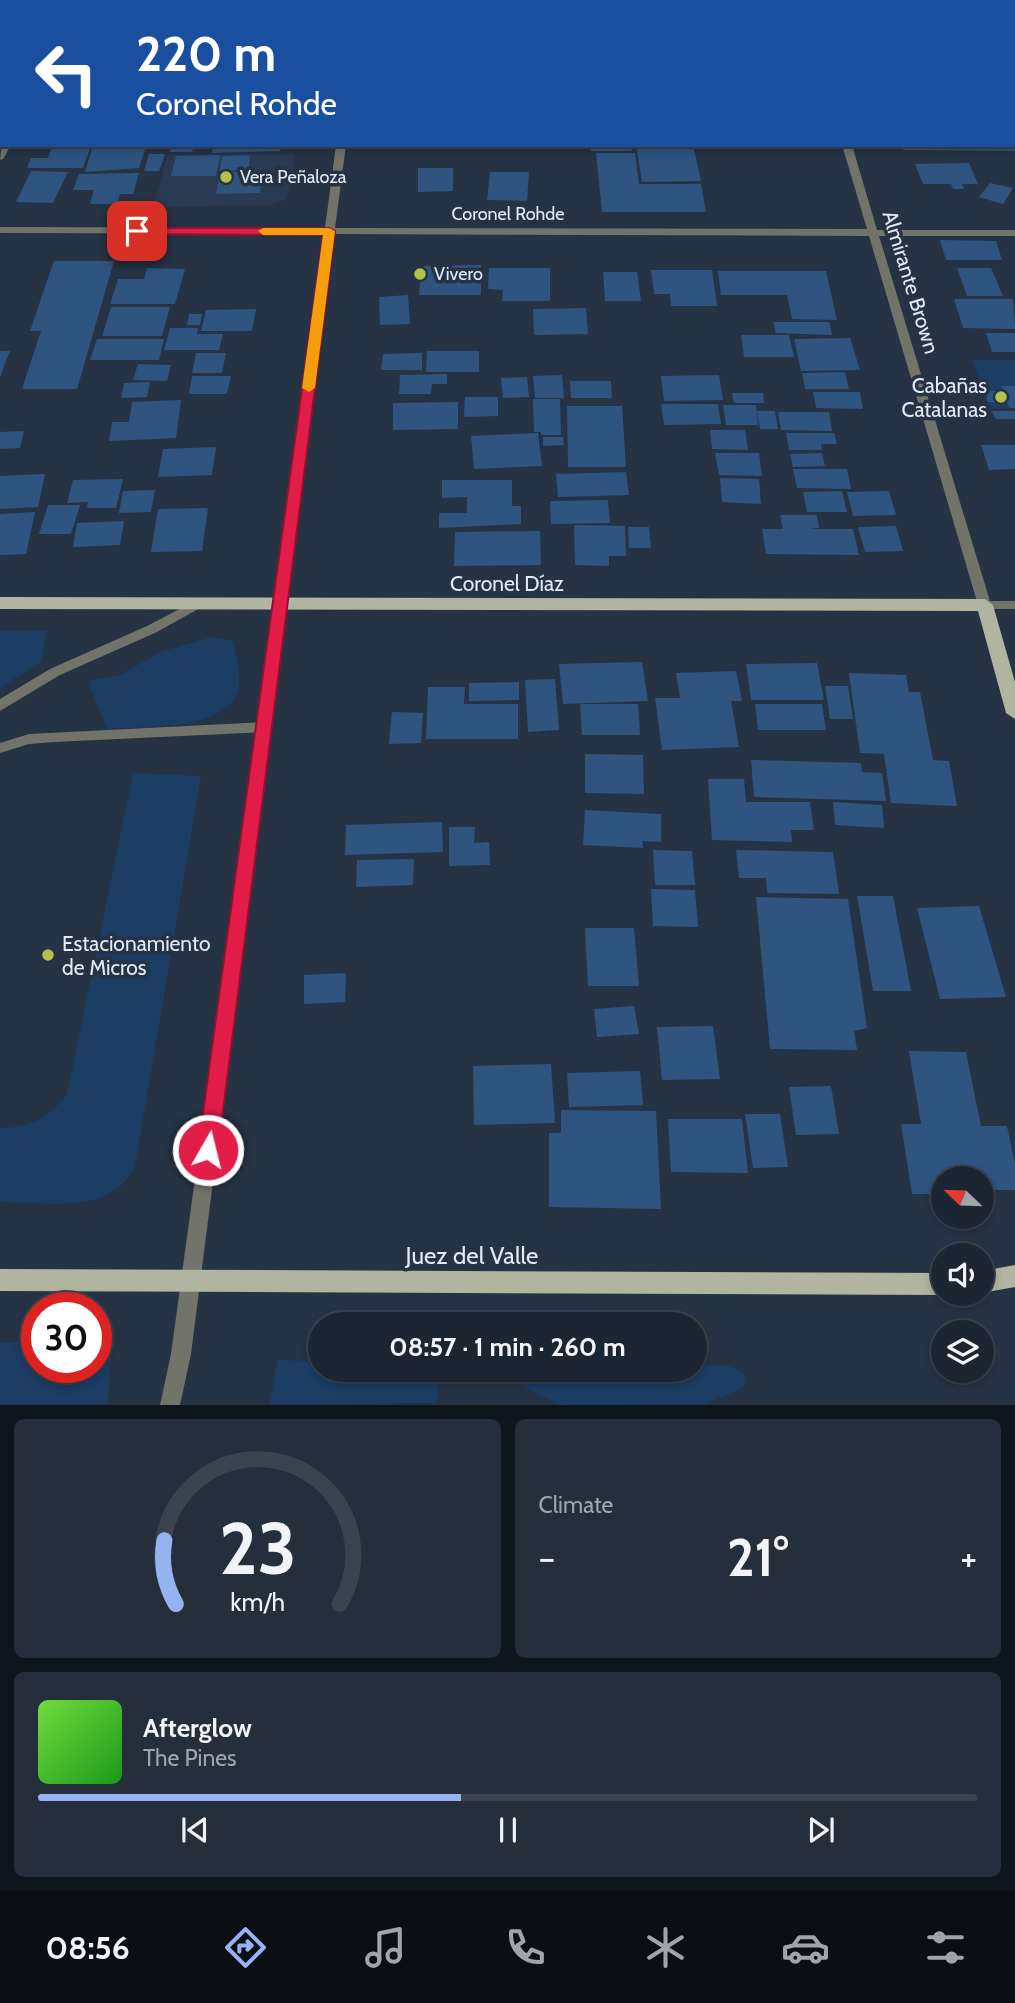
<!DOCTYPE html>
<meta charset="utf-8">
<style>
:root{--surface:#1c2633;--page:#252e3b;--text:#f1f3f6;--muted:#a0a5ac;--line:#3a434e;--accent:#95b2f1}
body{margin:0;font-family:Cabin,sans-serif;background:var(--page);color:var(--text);height:100vh;display:flex;flex-direction:column;font-size:26px;white-space:nowrap}
*{box-sizing:border-box;margin:0}
p{font-size:23px;color:var(--muted)}
.icon{flex:none;width:38px;height:38px;fill:none;stroke:currentColor;stroke-width:2;stroke-linecap:round;stroke-linejoin:round}
.map{position:relative;height:1405px;overflow:hidden}
.sheet{display:flex;flex-direction:column;gap:14px;padding:14px;background:#0f151c;flex:1}
.sheet>*{flex:none}
.guide{position:absolute;left:0px;top:0px;width:1015px;height:147px;box-shadow:0 4px 10px #0003,0 0 0 2px var(--line);background:#1a4fa0;color:#fff;overflow:hidden}
.needle{width:46px;rotate:293deg}
.controls{position:absolute;left:931px;top:1166px;display:grid;gap:14px}
.controls a{display:grid;place-items:center;width:63px;height:63px;border-radius:50%;background:var(--surface);box-shadow:0 4px 10px #0003,0 0 0 2px var(--line);font-size:35px}
.speed{position:absolute;left:21px;top:1292px;display:flex;gap:14px;font-size:35px;font-weight:700;text-align:center}
.speed>*{display:grid;place-content:center;width:91px;height:91px;border-radius:50%;background:var(--surface);box-shadow:0 4px 10px #0003,0 0 0 2px var(--line);line-height:1}
.speed .limit{border:10px solid #d22;background:#fff;color:#111}
.pin{position:absolute;display:grid;place-items:center;width:60px;height:60px;color:#fff;margin:-30px;border-radius:14px;box-shadow:0 4px 10px #0006}
.me{position:absolute;width:77px;margin:-38px;rotate:8deg;stroke-linejoin:round;filter:drop-shadow(0 0 5px #0008)}
.turn{display:flex;align-items:center;gap:24px;height:147px;padding:0 21px;font-size:32px}
.turn .icon{width:91px;height:91px;stroke-width:2.5}
.turn b{display:block;font-size:49px;line-height:60px}
.big{font-size:52px;font-weight:800;line-height:1.1}
.sheet .widget{flex:1;display:flex;flex-direction:column;justify-content:center;gap:10px;min-width:0;padding:0 24px;border-radius:10px;background:var(--page)}
.sheet .dial{align-items:center;gap:0}
.dial svg{height:182px;overflow:visible;fill:none;stroke:var(--line);stroke-width:7;stroke-linecap:round;text-anchor:middle}
.dial text{fill:var(--text);stroke:none}
.song{display:flex;align-items:center;gap:21px}
.cover{width:84px;height:84px;border-radius:10px;background:linear-gradient(135deg,hsl(100 70% 55%),hsl(120 70% 35%))}
.played{height:7px;border-radius:4px;background:linear-gradient(90deg,var(--accent) 45%,var(--line) 45%)}
.keys{display:flex;justify-content:space-around;direction:ltr}
.heat{display:flex;justify-content:space-between;align-items:center;font-size:38px;direction:ltr}
.sheet .tiles{flex:1;display:grid;gap:14px;grid-template-columns:1fr 1fr}
.widget:last-child{grid-column:span 2}
.trip{position:absolute;left:308px;top:1312px;width:399px;height:70px;border-radius:35px;background:var(--surface);box-shadow:0 4px 10px #0003,0 0 0 2px var(--line);font-weight:800;line-height:70px;text-align:center}
.menu{display:flex;height:112px;justify-content:space-around;align-items:center;background:#0b0f14;color:var(--muted)}
.menu .icon{width:49px;height:49px}
.menu .on{color:var(--accent)}
.menu b{font-size:32px;color:var(--text)}
.map>svg:first-child{display:block}
.built{fill:#293b52}
.green{fill:#1c3d64}
.building{fill:#305480}
.lines{fill:none;stroke-linecap:round;stroke-linejoin:round}
.service{fill:#727369;fill-rule:evenodd}
.minor{fill:#727369;fill-rule:evenodd}
.primary{fill:#b1b49f;fill-rule:evenodd}
.route{fill:#e11d48;stroke:#92132f;stroke-width:2}
.slow{fill:#f59e0b}
.poi-dot{fill:#b5c249;stroke:#253344;stroke-width:2.5}
.labels{text-anchor:middle;dominant-baseline:central;stroke-width:7;stroke-linejoin:round;paint-order:stroke}
.far-poi-label{font-size:18px;fill:#e1eaf5;stroke:#253344;text-anchor:start}
.far-street-label{font-size:18px;fill:#e1eaf5;stroke:#253344}
.street-label{font-size:21px;fill:#e1eaf5;stroke:#253344}
.poi-label{font-size:21px;fill:#e1eaf5;stroke:#253344;text-anchor:end}
.near-street-label{font-size:24px;fill:#e1eaf5;stroke:#253344}
</style>
<div class="map">
<svg width="1015" height="1405" viewBox="0 0 1015 1405">
<rect width="100%" height="100%" fill="#253344"/>
<!-- built -->
<path class="built" d="M296 154 287 199 269 205 153 207 168 155Z"/>
<!-- green -->
<path class="green" d="M972 360H1015V408L989 409Z
M0 631H47L41 662 0 688Z
M212 637 233 641C236 656 242 673 238 689 228 732 141 726 107 729L88 681 120 675 160 652Z
M133 773 201 776 135 1167C110 1216 47 1202 0 1202V1128C30 1128 49 1117 67 1094Z
M0 1342H37V1367H96V1342L108 1348 111 1355 108 1404H0Z
M277 1360 320 1361V1370H440L437 1403 270 1404Z
M695 1365C712 1366 737 1361 746 1378L743 1388 706 1404 560 1405 520 1385 484 1383V1370H695Z"/>
<!-- building -->
<path class="building" d="M53 145H91L83 168H27L31 158H48Z
M172 145H194L192 152H170Z
M213 145H281L280 151 212 153Z
M590 145H631L632 151H591Z
M636 145H693L701 181 642 182Z
M902 145H1014L1015 151 903 150Z
M92 149H145L139 168 85 172Z
M596 153H635L639 184H701L706 212H602Z
M149 154H165L159 171H144Z
M220 155 216 176H171L176 156Z
M250 155 249 170 220 171 222 156Z
M969 163 978 184H962L964 189H953L951 184H923L915 164Z
M418 168H453V191L418 192Z
M31 171 68 172 53 203 16 202Z
M263 171 260 193 216 194 220 172Z
M490 172H529L527 201 487 200Z
M139 173 133 194H120L117 204H90L94 190H73L79 174Z
M990 183 1013 188 1003 204 979 197Z
M940 240 996 241 1002 260H946Z
M54 261H114L77 389H22L41 331H30Z
M481 265V295H419L421 266Z
M147 268 185 269 175 304H110L118 279H144Z
M489 268H550V301H502L503 290 488 289Z
M957 268H991L1003 296H967Z
M651 270H712L717 306H671L670 294H654Z
M718 271H826L837 320 792 319 787 295H721Z
M603 272H637L641 301H605Z
M408 295 410 324 380 325 379 297Z
M954 299H1013L1015 329 963 328Z
M111 307H170L162 336H102Z
M586 308 588 334 534 335 533 309Z
M256 309 252 331H201L206 310Z
M189 314H202L200 325H187Z
M773 322H829L832 335 776 333Z
M170 328H198L197 334H223L219 350H164Z
M986 333H1015V352H992Z
M741 335H789L794 357H744Z
M850 338 860 370 801 371 794 339Z
M97 339H164L159 360H90Z
M0 351H10L0 377Z
M427 351H479V372H426Z
M196 353H226L222 373H192Z
M422 353V370H381L383 354Z
M138 364 171 365 167 381 133 380Z
M845 372 849 389H805L802 373Z
M447 374V384H432L431 394H399L400 375Z
M562 375 564 398H535L533 376Z
M719 375 723 400 664 401 661 376Z
M192 376H231L227 394H189Z
M527 377 529 397 503 398 501 378Z
M570 381H611L612 398H571Z
M150 382 147 397 121 398 124 383Z
M1001 386H1015V408H1010L1007 402H988L985 391H1003Z
M813 392H860L863 409 816 408Z
M732 393H763L764 403H734Z
M465 397H498V416L464 417Z
M533 399H560L561 435H541V432H534Z
M181 400 176 438 109 441 112 422H129L132 402Z
M458 402V429L393 430V403Z
M661 404H718L721 424 664 425Z
M723 405H756L758 425H726Z
M567 406H622L626 467H568Z
M757 411H775L778 429H760Z
M992 411H1015V419H996Z
M778 412H829L832 431 781 430Z
M710 430H745L748 450 712 449Z
M24 431 20 448 0 449V432Z
M538 433 542 466 474 469 471 436Z
M786 433H834L837 444H821L822 450H789Z
M543 437H563L564 445 543 446Z
M981 445H1015V469L989 470Z
M216 447 212 475 158 477 163 449Z
M715 453H759L762 476 719 475Z
M822 453 825 466 793 467 790 454Z
M793 469H847L851 489 797 488Z
M626 472 629 495 558 497 556 474Z
M45 474 38 507 0 509V476Z
M720 478 759 479 761 504 722 502Z
M123 479 116 508H87L88 502 67 503 73 480Z
M442 480H512V506H521V524L439 528V513H467V497L442 498Z
M155 490 151 512 119 513 123 491Z
M842 491 847 512H807L803 492Z
M889 491 896 515 853 516 847 492Z
M608 500 610 523 551 524 550 501Z
M48 505H80L71 534H39Z
M208 508 202 551 151 552 158 509Z
M35 512 26 554 0 555V514Z
M780 515H817L819 528 810 529H853L859 555 766 554 762 529H783Z
M124 521 120 545 73 547 77 523Z
M574 525 625 526 626 556H609V566L575 565Z
M896 526 903 551 865 552 858 527Z
M628 527H649L651 548H629Z
M540 531 541 565 454 566 455 532Z
M642 662 648 701 563 704 559 664Z
M817 663 824 700H751L746 664Z
M736 671 742 701H731L739 747 662 750 655 698H680L676 673Z
M849 673 906 675 909 692H920L933 760 949 761 957 806 891 803 884 754 860 753Z
M555 679 559 730 528 732 525 680Z
M519 682V700L469 701V683Z
M825 686H848L853 719H830Z
M428 687H465L464 704H518V739H426Z
M580 704H638L640 735H582Z
M755 704H822L826 730H758Z
M392 712 423 713 421 743 389 744Z
M585 754 643 755 644 794 585 793Z
M751 760 861 763 862 772 882 773 886 801 754 797Z
M708 779H744L746 802H810L814 830H791L792 842 712 840Z
M833 802 882 805 884 828 835 825Z
M585 810 661 814V842L642 841 643 848 583 845Z
M442 822 443 852 345 855 346 825Z
M449 827H475L474 843 489 842 490 865 449 866Z
M653 850 692 851 695 885H655Z
M736 850 833 852 839 894 767 893 766 878H739Z
M414 859 413 885 356 887 357 860Z
M651 889 695 890 698 927 653 926Z
M857 896H893L911 991H873Z
M756 897 848 899 867 1028 854 1031 857 1050 770 1049Z
M979 906 1006 997 940 999 917 908Z
M585 928H634L639 986H588Z
M346 973 345 1002 304 1004V975Z
M634 1006 639 1034 597 1037 594 1009Z
M713 1026 720 1079 662 1080 657 1027Z
M909 1051 966 1052 981 1126H1007L1015 1165V1190H987L992 1214H982V1178H943V1200L941 1194H912L901 1124H921Z
M551 1064 555 1123 474 1125 473 1066Z
M640 1071 643 1105 569 1107 567 1073Z
M831 1086 839 1134 796 1135 789 1087Z
M561 1110 656 1111 661 1209 549 1207V1133H561Z
M745 1114H780L788 1167 753 1168Z
M668 1119H742L748 1173 671 1172Z"/>
<g class="lines">
<!-- service -->
<path class="service" d="M0 91H2V97H0Z
M2 144 11 145 3 159 0 160Z
M195 601 202 605 200 608 157 632 60 675 0 711V699L50 669 147 626Z
M265 722 272 727 265 732 54 742 29 744 0 753V743L29 734Z"/>
<!-- minor -->
<path class="minor" d="M356 0H364L355 2Z
M801 0H809L810 2H802Z
M336 145H346L335 228 867 229 842 145H852L877 230H1015V236H879L990 601H1015V609H985L978 605 869 236 334 234 191 1354 180 1405H160L171 1354 324 234 0 233V227L325 228Z"/>
<!-- primary -->
<path class="primary" d="M0 597 985 599 993 605 1015 682V719L1006 713 978 611 0 609Z
M1015 1265V1287L982 1293V1271Z
M0 1269 943 1273V1293H948L943 1295 0 1291Z"/>
</g>
<!-- route -->
<path class="route" d="M133 228H329L335 231 218 1150 215 1157 208 1159 201 1157 198 1150 323 235 137 234 131 231Z"/>
<!-- slow -->
<path class="slow" d="M329 228 335 231 315 388 309 392 302 388 323 235H263L258 231 263 228Z"/>
<!-- markers -->
<g class="poi-dot">
<circle cx="226" cy="177" r="7"/>
<circle cx="420" cy="274" r="7"/>
<circle cx="1001" cy="397" r="7"/>
<circle cx="48" cy="955" r="7"/>
</g>
<g class="labels">
<!-- far-poi labels -->
<g class="far-poi-label">
<text x="240" y="177">Vera Peñaloza</text>
<text x="434" y="274">Vivero</text>
</g>
<!-- far-street labels -->
<g class="far-street-label">
<text x="508" y="214">Coronel Rohde</text>
</g>
<!-- street labels -->
<g class="street-label">
<text transform="translate(911 282) rotate(73)">Almirante Brown</text>
<text x="507" y="583">Coronel Díaz</text>
</g>
<!-- poi labels -->
<g class="poi-label">
<text x="987" y="385">Cabañas<tspan x="987" dy="24">Catalanas</tspan></text>
<text x="62" y="943" text-anchor="start">Estacionamiento<tspan x="62" dy="24">de Micros</tspan></text>
</g>
<!-- near-street labels -->
<g class="near-street-label">
<text x="472" y="1255">Juez del Valle</text>
</g>
</g>
</svg>
<div class="controls">
<a><svg class="needle" viewBox="-14 -14 28 28"><path d="M0-13l5 13h-10z" fill="#e53935"/><path d="M0 13l5-13h-10z" fill="#a0a5ac"/></svg></a>
<a><svg class="icon" aria-label="sound" viewBox="0 0 24 24"><path d="M4 9h4l5-4v14l-5-4H4zM17 9q2 3 0 6"/></svg></a>
<a><svg class="icon" aria-label="layers" viewBox="0 0 24 24"><path d="M12 4l9 5-9 5-9-5zM3 14l9 5 9-5"/></svg></a>
</div>
<div class="speed"><div class="limit">30</div></div>
<div class="pin" style="left:137px;top:231px;background:#d93025"><svg class="icon" aria-label="arrive" viewBox="0 0 24 24"><path d="M6 21V4h12l-3 4 3 4H6"/></svg></div>
<svg class="me" style="left:208px;top:1150px" viewBox="-20 -20 40 40"><circle r="17" fill="#e11d48" stroke="#fff" stroke-width="3"/><path d="M0-11L8 9 0 5-8 9z" fill="#fff"/></svg>
<div class="trip">08:57 · 1 min · 260 m</div>
<div class="guide">
<div class="turn"><svg class="icon" aria-label="left" viewBox="0 0 24 24"><path d="M17 20v-9H6M10 6l-5 5 5 5"/></svg><div><b>220 m</b>Coronel Rohde</div></div>
</div>
</div>
<section class="sheet">
<div class="tiles">
<div class="widget dial"><svg viewBox="0 0 100 80">
<path d="M14 69A42 42 0 1 1 86 69"/>
<path d="M14 69A42 42 0 0 1 9 41" stroke="#95b2f1"/>
<text x="50" y="56" font-size="32" font-weight="700">23</text>
<text x="50" y="72" font-size="11">km/h</text>
</svg></div>
<div class="widget"><p>Climate</p>
<div class="heat"><a>−</a><b class="big">21°</b><a>+</a></div>
</div>
<div class="widget">
<div class="song"><i class="cover"></i><div><b>Afterglow</b><p>The Pines</p></div></div>
<div class="played"></div>
<div class="keys"><svg class="icon" aria-label="previous" viewBox="0 0 24 24"><path d="M18 5L8 12l10 7zM5 5v14"/></svg><svg class="icon" aria-label="pause" viewBox="0 0 24 24"><path d="M8 5v14M16 5v14"/></svg><svg class="icon" aria-label="next" viewBox="0 0 24 24"><path d="M6 5l10 7-10 7zM19 5v14"/></svg></div>
</div>
</div>
</section>
<nav class="menu">
<b>08:56</b>
<svg class="icon on" aria-label="directions" viewBox="0 0 24 24"><path d="M12 3l9 9-9 9-9-9zM9 14v-3h6M13 9l2 2-2 2"/></svg>
<svg class="icon" aria-label="music" viewBox="0 0 24 24"><path d="M9 18V5l10-2v13"/><circle cx="6" cy="18" r="3"/><circle cx="16" cy="16" r="3"/></svg>
<svg class="icon" aria-label="phone" viewBox="0 0 24 24"><path d="M5 4h4l2 5-3 2q2 4 5 5l2-3 5 2v4C11 20 4 13 5 4z"/></svg>
<svg class="icon" aria-label="climate" viewBox="0 0 24 24"><path d="M12 3v18M4 7l16 10M4 17L20 7"/></svg>
<svg class="icon" aria-label="car" viewBox="0 0 24 24"><path d="M5 17H2v-5l4-1 3-4h7l3 4 3 1v5h-3M9 17h6M6 11h13"/><circle cx="7" cy="17" r="2"/><circle cx="17" cy="17" r="2"/></svg>
<svg class="icon" aria-label="filters" viewBox="0 0 24 24"><path d="M4 7h16M4 17h16"/><circle cx="9" cy="7" r="2"/><circle cx="15" cy="17" r="2"/></svg>
</nav>
